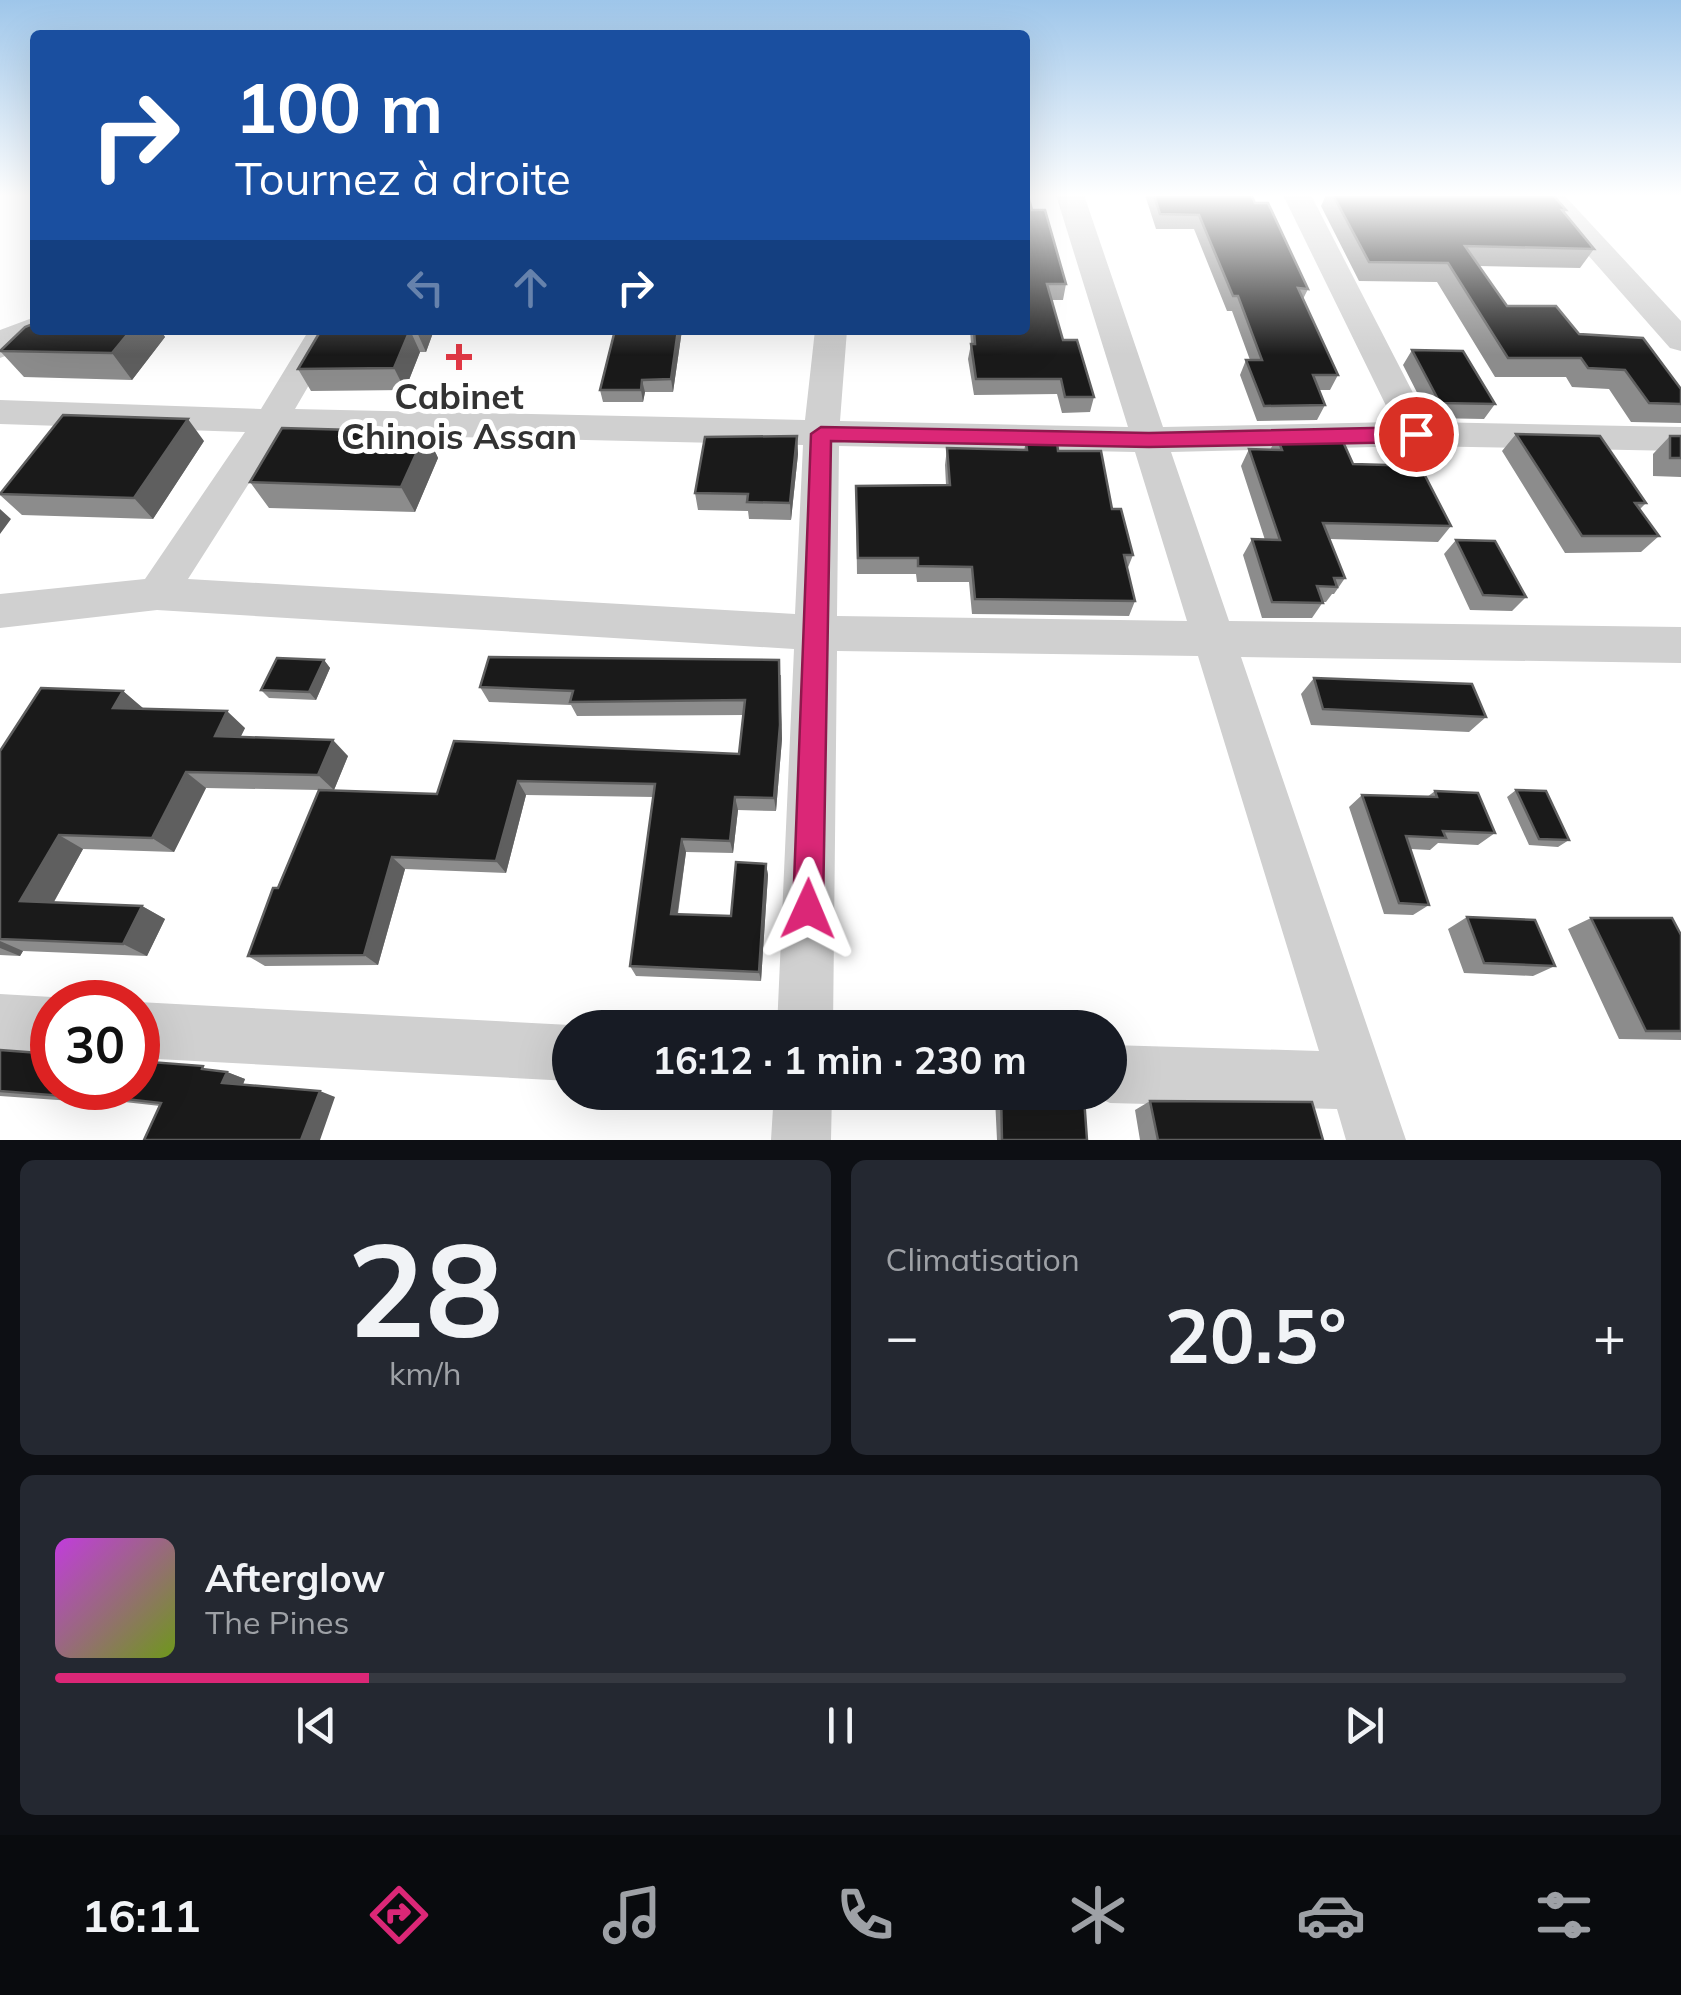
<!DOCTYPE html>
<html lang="fr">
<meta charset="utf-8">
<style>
:root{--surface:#171b24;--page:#242831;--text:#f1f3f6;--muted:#9ea1a6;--line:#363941;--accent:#db2777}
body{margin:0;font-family:Mulish,sans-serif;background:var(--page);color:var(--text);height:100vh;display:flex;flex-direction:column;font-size:38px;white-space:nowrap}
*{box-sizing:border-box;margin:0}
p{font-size:32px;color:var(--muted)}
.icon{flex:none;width:55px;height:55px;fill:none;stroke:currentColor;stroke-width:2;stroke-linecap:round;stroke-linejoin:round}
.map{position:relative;height:1140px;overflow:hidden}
.sheet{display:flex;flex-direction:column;gap:20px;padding:20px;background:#0d0f14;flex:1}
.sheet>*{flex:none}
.hud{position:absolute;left:30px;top:30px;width:1000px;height:305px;border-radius:10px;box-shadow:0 10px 40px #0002;background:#1a4fa0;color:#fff;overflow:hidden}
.speed{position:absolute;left:30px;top:980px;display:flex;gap:20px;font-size:50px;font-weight:700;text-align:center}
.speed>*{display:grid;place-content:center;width:130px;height:130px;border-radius:50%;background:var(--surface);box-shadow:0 10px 40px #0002;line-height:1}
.speed .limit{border:15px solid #d22;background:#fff;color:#111}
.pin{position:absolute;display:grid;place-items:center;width:85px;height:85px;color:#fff;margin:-42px;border:5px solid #fff;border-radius:50%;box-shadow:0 2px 10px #0007}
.me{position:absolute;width:110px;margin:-55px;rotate:1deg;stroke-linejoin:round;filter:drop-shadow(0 0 8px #0008)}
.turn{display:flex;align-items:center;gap:35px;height:210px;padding:0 40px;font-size:45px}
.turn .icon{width:130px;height:130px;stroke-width:2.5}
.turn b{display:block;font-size:70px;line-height:85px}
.lanes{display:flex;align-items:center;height:95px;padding:0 40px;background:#0003;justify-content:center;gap:50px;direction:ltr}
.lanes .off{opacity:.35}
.big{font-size:75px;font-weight:700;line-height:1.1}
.sheet .card{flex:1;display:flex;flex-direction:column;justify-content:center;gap:15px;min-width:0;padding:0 35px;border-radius:15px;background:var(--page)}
.sheet .dial{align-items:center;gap:0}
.dial b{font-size:130px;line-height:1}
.song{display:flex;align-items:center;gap:30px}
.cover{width:120px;height:120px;border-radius:15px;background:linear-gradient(135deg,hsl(290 70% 55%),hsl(80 70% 35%))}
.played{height:10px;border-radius:5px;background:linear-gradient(90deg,var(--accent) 20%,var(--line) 20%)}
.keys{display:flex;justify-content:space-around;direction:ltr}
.heat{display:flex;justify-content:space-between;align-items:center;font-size:55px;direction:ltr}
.sheet .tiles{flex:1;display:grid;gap:20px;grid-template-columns:1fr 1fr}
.card:last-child{grid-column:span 2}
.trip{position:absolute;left:552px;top:1010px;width:575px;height:100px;border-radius:50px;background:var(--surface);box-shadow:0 10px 40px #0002;font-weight:700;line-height:100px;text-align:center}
.tab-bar{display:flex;height:160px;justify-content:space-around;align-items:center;background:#090b0e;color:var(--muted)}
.tab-bar .icon{width:70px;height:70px}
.tab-bar .selected{color:var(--accent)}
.tab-bar b{font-size:45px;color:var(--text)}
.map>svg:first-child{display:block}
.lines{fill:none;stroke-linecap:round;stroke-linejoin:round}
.minor{fill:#d0d0d0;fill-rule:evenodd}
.tertiary{fill:#d0d0d0;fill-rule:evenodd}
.wall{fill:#8c8c8c}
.shaded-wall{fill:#5f5f5f}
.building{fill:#1a1a1a;stroke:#5f5f5f;stroke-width:2.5}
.route{fill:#db2777;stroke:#8e194d;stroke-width:2.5}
.poi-dot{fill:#e63946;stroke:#fff;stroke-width:4}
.labels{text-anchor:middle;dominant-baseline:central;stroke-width:10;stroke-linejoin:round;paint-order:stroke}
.poi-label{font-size:35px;font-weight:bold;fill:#333;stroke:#fff}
</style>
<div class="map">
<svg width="1681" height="1140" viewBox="0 0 1681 1140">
<rect width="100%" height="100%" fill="#fff"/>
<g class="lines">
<!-- minor -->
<path class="minor" d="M1056 195H1084L1163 427 1394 422 1283 195H1311L1428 422 1681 427V451L1417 446 1171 452 1229 621 1681 627V663L1241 657 1406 1140H1346L1337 1109 1110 1103 1090 1094 1110 1092V1045L1319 1051 1198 656 837 651 833 1028H777L794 649 157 610 0 628V594L145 579 245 432 0 424V400L261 409 309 330H341L295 409 805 420 815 330H847L840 421 1128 427ZM281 433 803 445 795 614 188 579ZM839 446 1135 452 1187 621 837 616Z
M1535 195H1564L1681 321V351L1670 348Z
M0 994 52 997 65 1002H52V1053L0 1050Z
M137 1002H138L570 1025 576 1028H570V1081L138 1058Z
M774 1092H832L831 1140H771Z"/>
<!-- tertiary -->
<path class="tertiary" d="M35 317V330H55L49 339 0 358V330Z"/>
</g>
<!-- wall -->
<path class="wall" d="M1145 195H1251L1308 289 1303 299 1338 375 1330 390H1319L1325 405 1317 420 1257 421 1240 375 1246 360H1250L1232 311H1227L1194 229H1156Z
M1326 195H1553L1566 210 1564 212 1594 249 1580 268 1479 266 1507 306 1579 334 1681 404V423L1631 422 1609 389 1572 387 1566 377H1495L1437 282 1359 281 1321 206Z
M1032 210 1066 284 1063 300H1052L1063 340 1094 397 1090 412 1062 413 1057 394 974 395 968 359 971 344 970 330H1025Z
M321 330H434L426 352H420L405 390 311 391 298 369Z
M615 330H682L673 392H645L643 402H603L600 390Z
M161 331 165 337 132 380 24 377 0 351Z
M1412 350 1495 404 1484 419 1430 418 1403 365Z
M426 432 438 458 415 512 269 508 250 482Z
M1516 434 1646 503 1640 509 1659 536 1641 552 1565 553 1502 451Z
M797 436 798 454 791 520 749 519 748 511 698 510 695 493Z
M1670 436H1681V477L1653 476V454Z
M1277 437 1353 464 1451 526 1438 542 1329 539 1345 578 1334 594H1332L1326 602H1323L1312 618H1262L1243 555 1252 539 1265 540 1241 466 1249 449 1270 450Z
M204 441 153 519 22 515 0 495V492Z
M1026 442 1058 451 1112 509 1133 555 1127 570 1135 601 1129 616 972 614 969 582H917L916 574H857L856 502 946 485 945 465 947 448 1024 450Z
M1456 540 1526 597 1512 611 1470 610 1444 554Z
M324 660 330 668 316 700 269 698 261 690Z
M781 675 782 739 776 811 738 810 733 853 686 852 678 914 731 916 766 864 768 875 761 981 636 976 630 966 654 797 526 795 506 873 405 869 378 965 265 966 248 956 319 790 206 788 174 852 83 849 54 902 142 906 165 919 147 956 23 951 20 956 0 955V751L123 691 143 709 245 728 241 736 348 756 334 790 437 794 454 741 739 754 744 715 577 716 571 705 489 702 480 687Z
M1314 678 1486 717 1469 732 1311 725 1301 694Z
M1516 790 1569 840 1558 847 1529 845 1507 797Z
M1435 791 1495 833 1478 845 1438 843 1430 850 1411 849 1429 905 1413 915 1384 914 1349 807 1362 795 1427 797Z
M1467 917 1555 966 1533 976 1464 973 1448 929Z
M1591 918 1681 935V1040L1619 1039 1568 929Z
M0 1050 227 1072 245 1079 243 1085 335 1097 160 1106 89 1098 87 1102 0 1096Z
M999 1092H1017L1087 1140H997L995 1098Z
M1150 1101 1323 1140H1140L1135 1110Z"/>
<!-- shaded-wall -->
<path class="shaded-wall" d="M131 330H162L161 331 165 337 132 380 112 353Z
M410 330 420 352 405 390 394 368Z
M416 330H434L426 352Z
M678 330H682L673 392 671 379Z
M642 380 645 392 643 402 641 390Z
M188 419 204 441 153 519 134 498Z
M426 432 438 458 415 512 401 487Z
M797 436 798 454 791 520 790 503Z
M0 509 11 519 0 534Z
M324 660 330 668 316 700 309 692Z
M779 660 782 739 776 811 774 798Z
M123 691 143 708 134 725 113 708Z
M227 711 245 728 233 752 215 736Z
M333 740 348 756 334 790 318 775Z
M186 772 206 788 174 852 152 838Z
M518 781 526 795 506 873 496 861Z
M735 797 738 810 733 853 730 841Z
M59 835 83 849 47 914 20 901Z
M682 839 686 852 676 924 671 914Z
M392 857 405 869 378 965 364 955Z
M766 864 768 875 761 981 759 972Z
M142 906 165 919 147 956 123 944Z
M0 941 23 951 20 956 0 948Z
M227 1072 245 1079 241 1089 222 1083Z
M320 1091 335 1097 320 1140H301Z
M65 1092 89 1098 87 1102 63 1096Z"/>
<!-- building -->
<path class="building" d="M1025 195H1028L1032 210H1045L1066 284H1047L1063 340H1077L1094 397H1065L1061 379H976L971 344H975L974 330H1025Z
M1154 195H1251L1255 203H1268L1308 289 1298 288 1338 375H1313L1325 405 1264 406 1246 360H1262L1238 296H1233L1199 215 1160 214Z
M1333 195H1553L1566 210H1562L1594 249 1465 246 1507 306H1556L1579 334 1643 338 1681 389V404L1649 403 1625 370 1588 368 1581 358H1508L1448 263 1369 262Z
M35 323V330H131L112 353 0 351 25 327Z
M321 330H410L394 368 298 369Z
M615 330H678L671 379 642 380 641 390H600Z
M1412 350 1463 351 1495 404 1440 403Z
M63 415 188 419 134 498 0 494Z
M282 428 426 432 401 487 250 482Z
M1516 434 1600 436 1646 503H1635L1659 536H1582Z
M1340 435 1353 464 1420 466 1451 526 1323 523 1345 578H1334L1337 587 1317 586 1323 603 1272 602 1252 539 1280 540 1249 449 1282 450 1277 437Z
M797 436 790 503 747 502 748 494 695 493 705 437Z
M1670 436H1681V458H1670Z
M1026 442H1057L1058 451H1101L1112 509H1121L1133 555H1124L1135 601 975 599 972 567 918 566V558H858L856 486 950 485 947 448 1027 450Z
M1456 540 1495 541 1526 597 1483 595Z
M489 657 779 660 780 725 774 798 735 797 730 841 682 839 671 914 731 916 736 862 766 864 759 972 630 966 655 784 518 781 496 861 392 857 364 955 248 956 273 888H278L319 790 437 794 454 741 739 754 745 700 570 702 573 691 480 687Z
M277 658 324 660 309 692 261 690Z
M1314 678 1472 684 1486 717 1323 709Z
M41 688 123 691 113 708 227 711 215 736 333 740 318 775 186 772 152 838 59 835 20 901 142 906 123 944 0 939V751Z
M1516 790 1546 791 1569 840 1539 839Z
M1435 791 1478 793 1495 833 1443 831 1446 838 1406 836 1429 905 1399 903 1362 795 1437 797Z
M1467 917 1535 920 1555 966 1484 963Z
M1591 918H1672L1681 935V1031H1646Z
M0 1050 52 1054V1088H138V1061L203 1066 202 1069 227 1072 222 1083 320 1091 301 1140H144L161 1103 65 1092 63 1096 0 1091Z
M1001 1092 1084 1098 1087 1140H1002Z
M1150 1101 1312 1102 1323 1140H1158Z"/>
<!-- sky -->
<linearGradient id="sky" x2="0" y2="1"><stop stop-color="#9ec6ea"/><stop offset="0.55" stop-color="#fff"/><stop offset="1" stop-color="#fff" stop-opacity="0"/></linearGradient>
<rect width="1681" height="355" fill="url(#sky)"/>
<!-- route -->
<path class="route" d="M821 427 1149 433 1416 427 1427 434 1416 442 1149 447 831 441 823 909 818 920 808 924 798 920 793 909 811 434Z"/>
<!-- markers -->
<path class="poi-dot" d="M454 342h10v10h10v10h-10v10h-10v-10h-10v-10h10z"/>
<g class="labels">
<!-- poi labels -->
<g class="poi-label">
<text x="459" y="396">Cabinet<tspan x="459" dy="40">Chinois Assan</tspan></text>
</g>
</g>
</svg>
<div class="speed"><div class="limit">30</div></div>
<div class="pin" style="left:1416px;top:434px;background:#d93025"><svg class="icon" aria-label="arrive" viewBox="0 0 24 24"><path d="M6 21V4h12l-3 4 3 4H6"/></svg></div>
<svg class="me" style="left:808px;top:909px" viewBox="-20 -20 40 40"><path d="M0-17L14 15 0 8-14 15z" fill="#db2777" stroke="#fff" stroke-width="4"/></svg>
<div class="trip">16:12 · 1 min · 230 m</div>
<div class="hud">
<div class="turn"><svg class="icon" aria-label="right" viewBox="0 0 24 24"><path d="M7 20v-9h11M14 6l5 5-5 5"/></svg><div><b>100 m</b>Tournez à droite</div></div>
<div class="lanes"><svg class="icon off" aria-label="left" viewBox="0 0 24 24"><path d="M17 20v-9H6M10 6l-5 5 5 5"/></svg><svg class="icon off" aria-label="ahead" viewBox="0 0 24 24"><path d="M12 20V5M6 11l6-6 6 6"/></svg><svg class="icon" aria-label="right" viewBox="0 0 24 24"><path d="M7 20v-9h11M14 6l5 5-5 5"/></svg></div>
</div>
</div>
<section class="sheet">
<div class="tiles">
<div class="card dial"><b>28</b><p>km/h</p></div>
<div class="card"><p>Climatisation</p>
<div class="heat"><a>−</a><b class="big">20.5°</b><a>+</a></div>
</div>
<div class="card">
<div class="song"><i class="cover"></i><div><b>Afterglow</b><p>The Pines</p></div></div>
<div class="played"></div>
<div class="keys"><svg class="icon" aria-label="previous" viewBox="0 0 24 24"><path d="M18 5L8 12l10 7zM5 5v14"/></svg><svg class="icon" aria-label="pause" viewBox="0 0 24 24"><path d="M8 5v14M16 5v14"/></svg><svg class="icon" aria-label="next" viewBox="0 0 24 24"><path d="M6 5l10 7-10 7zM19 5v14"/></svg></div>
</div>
</div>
</section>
<nav class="tab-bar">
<b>16:11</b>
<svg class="icon selected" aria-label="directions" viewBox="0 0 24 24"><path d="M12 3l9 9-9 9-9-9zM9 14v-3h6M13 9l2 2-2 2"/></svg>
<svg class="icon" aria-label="music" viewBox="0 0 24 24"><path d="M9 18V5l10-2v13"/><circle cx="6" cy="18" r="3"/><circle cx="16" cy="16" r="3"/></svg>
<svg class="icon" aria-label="phone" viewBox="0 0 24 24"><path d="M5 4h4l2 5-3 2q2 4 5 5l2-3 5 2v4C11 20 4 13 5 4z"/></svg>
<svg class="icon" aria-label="climate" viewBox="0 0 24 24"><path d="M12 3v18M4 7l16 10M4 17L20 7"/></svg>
<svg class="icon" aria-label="car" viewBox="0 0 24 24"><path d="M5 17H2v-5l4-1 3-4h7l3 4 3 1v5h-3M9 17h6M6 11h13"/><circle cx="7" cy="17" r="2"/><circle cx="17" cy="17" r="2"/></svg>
<svg class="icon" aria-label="filters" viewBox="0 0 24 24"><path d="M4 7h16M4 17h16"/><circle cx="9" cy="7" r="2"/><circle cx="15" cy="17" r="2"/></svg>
</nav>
